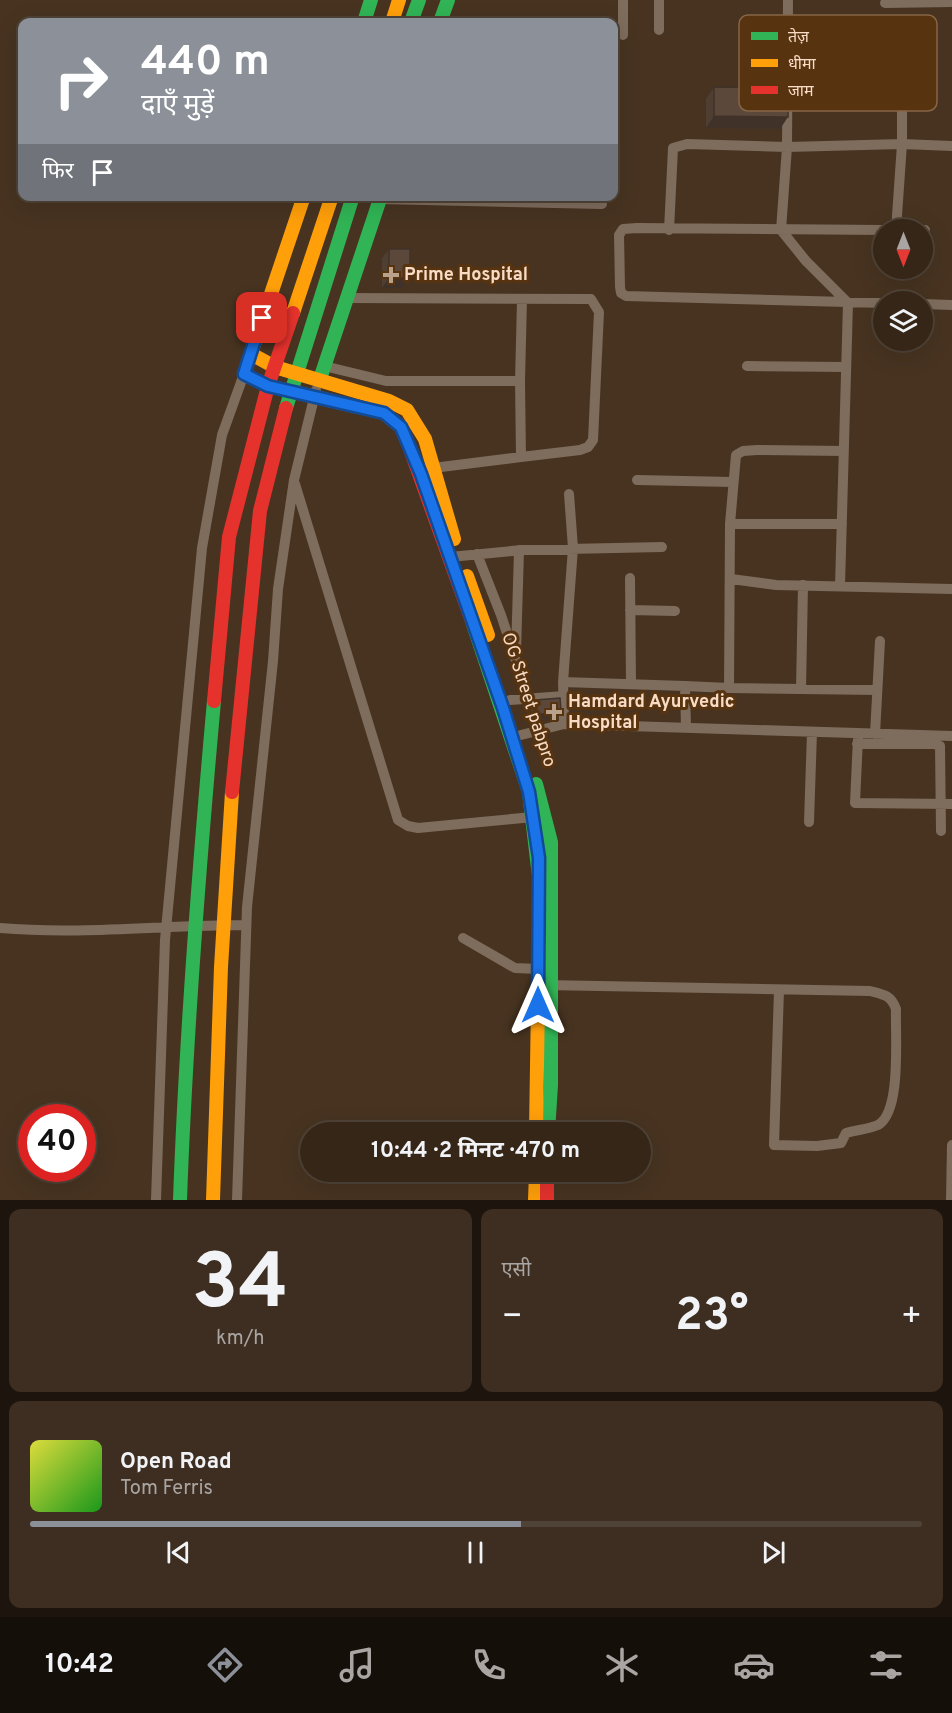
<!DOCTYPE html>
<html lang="hi">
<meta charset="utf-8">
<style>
:root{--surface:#352618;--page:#3d2e21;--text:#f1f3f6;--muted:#aaa5a2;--line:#4f4337;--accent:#8c9099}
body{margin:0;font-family:Overpass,"Noto Sans Devanagari",sans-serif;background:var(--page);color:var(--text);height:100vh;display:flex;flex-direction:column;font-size:22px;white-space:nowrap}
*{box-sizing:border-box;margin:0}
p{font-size:20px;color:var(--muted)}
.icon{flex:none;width:33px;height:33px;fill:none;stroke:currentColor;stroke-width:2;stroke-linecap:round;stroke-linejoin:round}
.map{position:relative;height:1200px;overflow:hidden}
.side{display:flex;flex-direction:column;gap:9px;padding:9px;background:#1d150d;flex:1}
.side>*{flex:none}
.guide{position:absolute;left:18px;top:18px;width:600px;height:183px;border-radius:12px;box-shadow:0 6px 24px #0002,0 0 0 2px var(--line);background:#8c9099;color:#fff;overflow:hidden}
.needle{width:39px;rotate:180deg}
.tools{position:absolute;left:873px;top:219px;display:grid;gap:12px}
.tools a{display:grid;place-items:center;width:60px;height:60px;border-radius:50%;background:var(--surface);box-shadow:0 6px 24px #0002,0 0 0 2px var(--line);font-size:30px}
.speed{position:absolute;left:18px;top:1104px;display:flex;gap:12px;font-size:30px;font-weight:700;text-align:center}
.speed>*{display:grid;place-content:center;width:78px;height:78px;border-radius:50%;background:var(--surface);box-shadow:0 6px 24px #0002,0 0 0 2px var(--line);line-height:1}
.speed .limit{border:9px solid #d22;background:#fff;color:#111}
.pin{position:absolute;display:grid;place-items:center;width:51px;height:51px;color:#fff;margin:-26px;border-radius:12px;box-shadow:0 3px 9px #0006}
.me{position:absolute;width:66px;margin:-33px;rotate:0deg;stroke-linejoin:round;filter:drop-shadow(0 0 4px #0008)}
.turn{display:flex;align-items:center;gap:21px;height:126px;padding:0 24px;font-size:27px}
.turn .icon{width:78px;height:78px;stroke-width:2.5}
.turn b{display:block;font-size:42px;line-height:51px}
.then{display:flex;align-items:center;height:57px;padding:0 24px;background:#0003;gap:12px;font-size:22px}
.big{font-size:45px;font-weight:700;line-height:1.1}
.side .widget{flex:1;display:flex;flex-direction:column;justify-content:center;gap:9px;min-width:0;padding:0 21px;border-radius:12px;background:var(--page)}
.side .dial{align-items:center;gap:0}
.dial b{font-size:78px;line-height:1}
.song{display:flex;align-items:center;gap:18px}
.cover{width:72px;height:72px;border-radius:9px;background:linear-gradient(135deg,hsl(60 70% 55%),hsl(120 70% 35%))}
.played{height:6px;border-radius:3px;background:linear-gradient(90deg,var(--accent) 55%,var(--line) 55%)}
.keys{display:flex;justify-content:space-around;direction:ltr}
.heat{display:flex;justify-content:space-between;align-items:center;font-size:33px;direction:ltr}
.side .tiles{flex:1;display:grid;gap:9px;grid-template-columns:1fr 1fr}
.widget:last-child{grid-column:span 2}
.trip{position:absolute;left:300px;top:1122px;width:351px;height:60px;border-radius:30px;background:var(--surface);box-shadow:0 6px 24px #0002,0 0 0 2px var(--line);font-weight:700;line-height:60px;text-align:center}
.dock{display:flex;height:96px;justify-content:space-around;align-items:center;background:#150f0a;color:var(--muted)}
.dock .icon{width:42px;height:42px}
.dock .current{color:var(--accent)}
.dock b{font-size:27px;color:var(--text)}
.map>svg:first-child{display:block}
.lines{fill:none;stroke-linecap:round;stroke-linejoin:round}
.street{stroke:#7e6c5c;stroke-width:10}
.fast{stroke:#30b455;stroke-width:14}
.slow{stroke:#ff9f0a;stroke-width:14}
.jam{stroke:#e5322d;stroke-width:14}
.wall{fill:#4f3e32}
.shaded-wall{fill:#403229}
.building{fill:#5c483a;stroke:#403229;stroke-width:1.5}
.route-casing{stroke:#114b97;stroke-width:15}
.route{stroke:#1a73e8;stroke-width:10}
.poi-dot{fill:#baa18b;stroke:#573310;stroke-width:2}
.labels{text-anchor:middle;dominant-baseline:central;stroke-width:6;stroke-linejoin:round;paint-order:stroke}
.poi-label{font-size:18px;font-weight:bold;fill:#f8dcc5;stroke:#573310;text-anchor:start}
.street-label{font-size:18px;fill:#f8dcc5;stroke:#573310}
.key{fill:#573310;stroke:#876646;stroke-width:1.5}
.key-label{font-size:16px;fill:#f8dcc5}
</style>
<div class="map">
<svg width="952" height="1200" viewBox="0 0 952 1200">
<rect width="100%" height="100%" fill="#473320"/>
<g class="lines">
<!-- street -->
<path class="street" d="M659 0V30
M788 0 787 147 902 144 952 146
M885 3 952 2
M623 35V0
M786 57 887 64 902 73V144L896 230
M380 199 602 204
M669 230 673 148 687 144 787 147 781 230 806 261 848 303 840 586
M884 230 637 228 623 229 619 235 620 287 621 293 626 296 884 303
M922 230H925
M347 298 591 299 599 312 593 440 588 447 580 450 521 457
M922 304 952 305
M324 366 386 381H520L521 457 433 468
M747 366 846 367
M520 381 522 300
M844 451 757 450 743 451 736 455 730 524 729 688 877 690
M637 480 732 482
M295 484 398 820 408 826 418 828 533 817
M730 524H842
M477 554 501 615 528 698
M450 557 522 550 662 547
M630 578 631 683
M731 579 776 585 952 589
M630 610 675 611
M516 652 519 550
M563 682 573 548 569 494
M801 689 803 585
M510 700 564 696
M564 724 563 682 685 686
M686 728 685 686 729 688
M875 734 880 641
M521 735 564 724 952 736
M858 738 855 803 952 804
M857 744H934L940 746 941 831
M809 822 812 732
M0 928C82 935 164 925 246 925
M463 938 515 968 538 969
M544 985 870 991C883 994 891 995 896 1009 895 1034 902 1112 878 1125 869 1129 856 1130 846 1133L841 1143 817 1146 774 1145 779 990
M156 1200 165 940 202 548 222 435 244 374
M237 1200 247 907 273 661 278 589 294 480 316 390
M951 1200 952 1145"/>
<!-- fast -->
<path class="fast" d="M364 22 371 0
M411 22 419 0
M440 22 448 0
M320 379 381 196
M286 408 353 196
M473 624 529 792 540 885 539 934
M536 784 551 842V1085L548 1132
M180 1200C186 1033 199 867 214 701"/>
<!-- slow -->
<path class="slow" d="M392 22 399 0
M304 196 244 374 268 386 384 413 401 427 409 446
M293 313 332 196
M251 354 275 367 389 401 407 410 425 439 454 539
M467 576 488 635
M536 1132 539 934
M213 1200 221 967 232 792
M535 1200 536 1172"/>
<!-- jam -->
<path class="jam" d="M409 446 473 624
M214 701 229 537 268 386 293 313
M232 792 260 511 286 408
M547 1172V1200"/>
</g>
<!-- wall -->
<path class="wall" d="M714 87 780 129 706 128V99Z
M389 249 410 278 403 288H382V258Z
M536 700 556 718 531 721V706Z"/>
<!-- shaded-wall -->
<path class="shaded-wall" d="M714 116 788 117 780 129 706 128Z
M389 278H410L403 288H382Z
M561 711 556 718 531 721 536 715Z"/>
<!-- building -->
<path class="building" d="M714 87 788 88V117L714 116Z
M389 249H410V278H389Z
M560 698 561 711 536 715V700Z"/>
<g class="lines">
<!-- route casing -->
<g class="route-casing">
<path id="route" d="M262 318 244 374 268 386 384 413 401 427 421 474 503 708 529 792 539 858 538 1005"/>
</g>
<!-- route -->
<use href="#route" class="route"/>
</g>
<!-- markers -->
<g class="poi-dot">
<path d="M388 266h6v6h6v6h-6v6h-6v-6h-6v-6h6z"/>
<path d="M551 703h6v6h6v6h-6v6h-6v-6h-6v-6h6z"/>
</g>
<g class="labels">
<!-- poi labels -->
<g class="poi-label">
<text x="404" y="275">Prime Hospital</text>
<text x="568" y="702">Hamdard Ayurvedic<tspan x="568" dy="21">Hospital</tspan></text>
</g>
<!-- street labels -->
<g class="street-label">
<text transform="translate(528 700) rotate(72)">OG Street pabpro</text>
</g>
</g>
<!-- legend -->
<rect x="739" y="15" width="198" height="96" rx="9" class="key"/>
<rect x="751" y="32" width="27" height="8" fill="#30b455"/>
<rect x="751" y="59" width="27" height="8" fill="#ff9f0a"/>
<rect x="751" y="86" width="27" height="8" fill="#e5322d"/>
<g class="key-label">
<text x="788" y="42">तेज़</text>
<text x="788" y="69">धीमा</text>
<text x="788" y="96">जाम</text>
</g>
</svg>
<div class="tools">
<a><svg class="needle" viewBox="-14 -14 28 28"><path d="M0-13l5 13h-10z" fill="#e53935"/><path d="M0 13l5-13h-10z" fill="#aaa5a2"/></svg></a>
<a><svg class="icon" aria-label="layers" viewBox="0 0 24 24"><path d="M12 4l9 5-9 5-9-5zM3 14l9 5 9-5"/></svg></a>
</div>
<div class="speed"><div class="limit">40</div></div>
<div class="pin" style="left:262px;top:318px;background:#d93025"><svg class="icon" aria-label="arrive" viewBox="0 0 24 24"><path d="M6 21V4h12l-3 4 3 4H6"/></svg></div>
<svg class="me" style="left:538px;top:1005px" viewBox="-20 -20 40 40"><path d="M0-17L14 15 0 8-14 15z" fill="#1a73e8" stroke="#fff" stroke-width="4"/></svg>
<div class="trip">10:44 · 2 मिनट · 470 m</div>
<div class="guide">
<div class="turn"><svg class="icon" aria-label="right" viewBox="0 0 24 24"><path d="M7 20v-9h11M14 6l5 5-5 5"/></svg><div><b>440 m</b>दाएँ मुड़ें</div></div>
<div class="then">फिर<svg class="icon" aria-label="arrive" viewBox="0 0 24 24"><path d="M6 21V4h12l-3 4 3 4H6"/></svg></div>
</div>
</div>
<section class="side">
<div class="tiles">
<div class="widget dial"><b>34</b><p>km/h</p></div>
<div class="widget"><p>एसी</p>
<div class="heat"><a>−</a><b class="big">23°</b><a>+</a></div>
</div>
<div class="widget">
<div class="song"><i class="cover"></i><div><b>Open Road</b><p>Tom Ferris</p></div></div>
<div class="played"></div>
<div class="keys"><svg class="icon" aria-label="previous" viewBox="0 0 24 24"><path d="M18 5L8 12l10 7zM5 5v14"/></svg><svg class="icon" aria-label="pause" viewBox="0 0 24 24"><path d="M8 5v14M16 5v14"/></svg><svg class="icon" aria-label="next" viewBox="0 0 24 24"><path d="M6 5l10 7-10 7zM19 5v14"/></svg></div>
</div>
</div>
</section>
<nav class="dock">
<b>10:42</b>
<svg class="icon current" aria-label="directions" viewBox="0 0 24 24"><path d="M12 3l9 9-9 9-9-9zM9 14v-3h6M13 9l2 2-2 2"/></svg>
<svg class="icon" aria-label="music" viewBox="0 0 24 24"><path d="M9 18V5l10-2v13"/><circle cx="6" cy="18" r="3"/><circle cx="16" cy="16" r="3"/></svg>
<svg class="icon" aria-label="phone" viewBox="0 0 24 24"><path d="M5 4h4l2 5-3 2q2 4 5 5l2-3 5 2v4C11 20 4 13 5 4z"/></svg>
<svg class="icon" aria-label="climate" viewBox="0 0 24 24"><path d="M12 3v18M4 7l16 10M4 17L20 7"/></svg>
<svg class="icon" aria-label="car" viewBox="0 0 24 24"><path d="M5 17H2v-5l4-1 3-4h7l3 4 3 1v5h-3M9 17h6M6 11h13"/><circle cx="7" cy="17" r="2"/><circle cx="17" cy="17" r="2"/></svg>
<svg class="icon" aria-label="filters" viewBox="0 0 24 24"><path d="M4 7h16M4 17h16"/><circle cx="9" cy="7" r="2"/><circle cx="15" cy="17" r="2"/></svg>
</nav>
